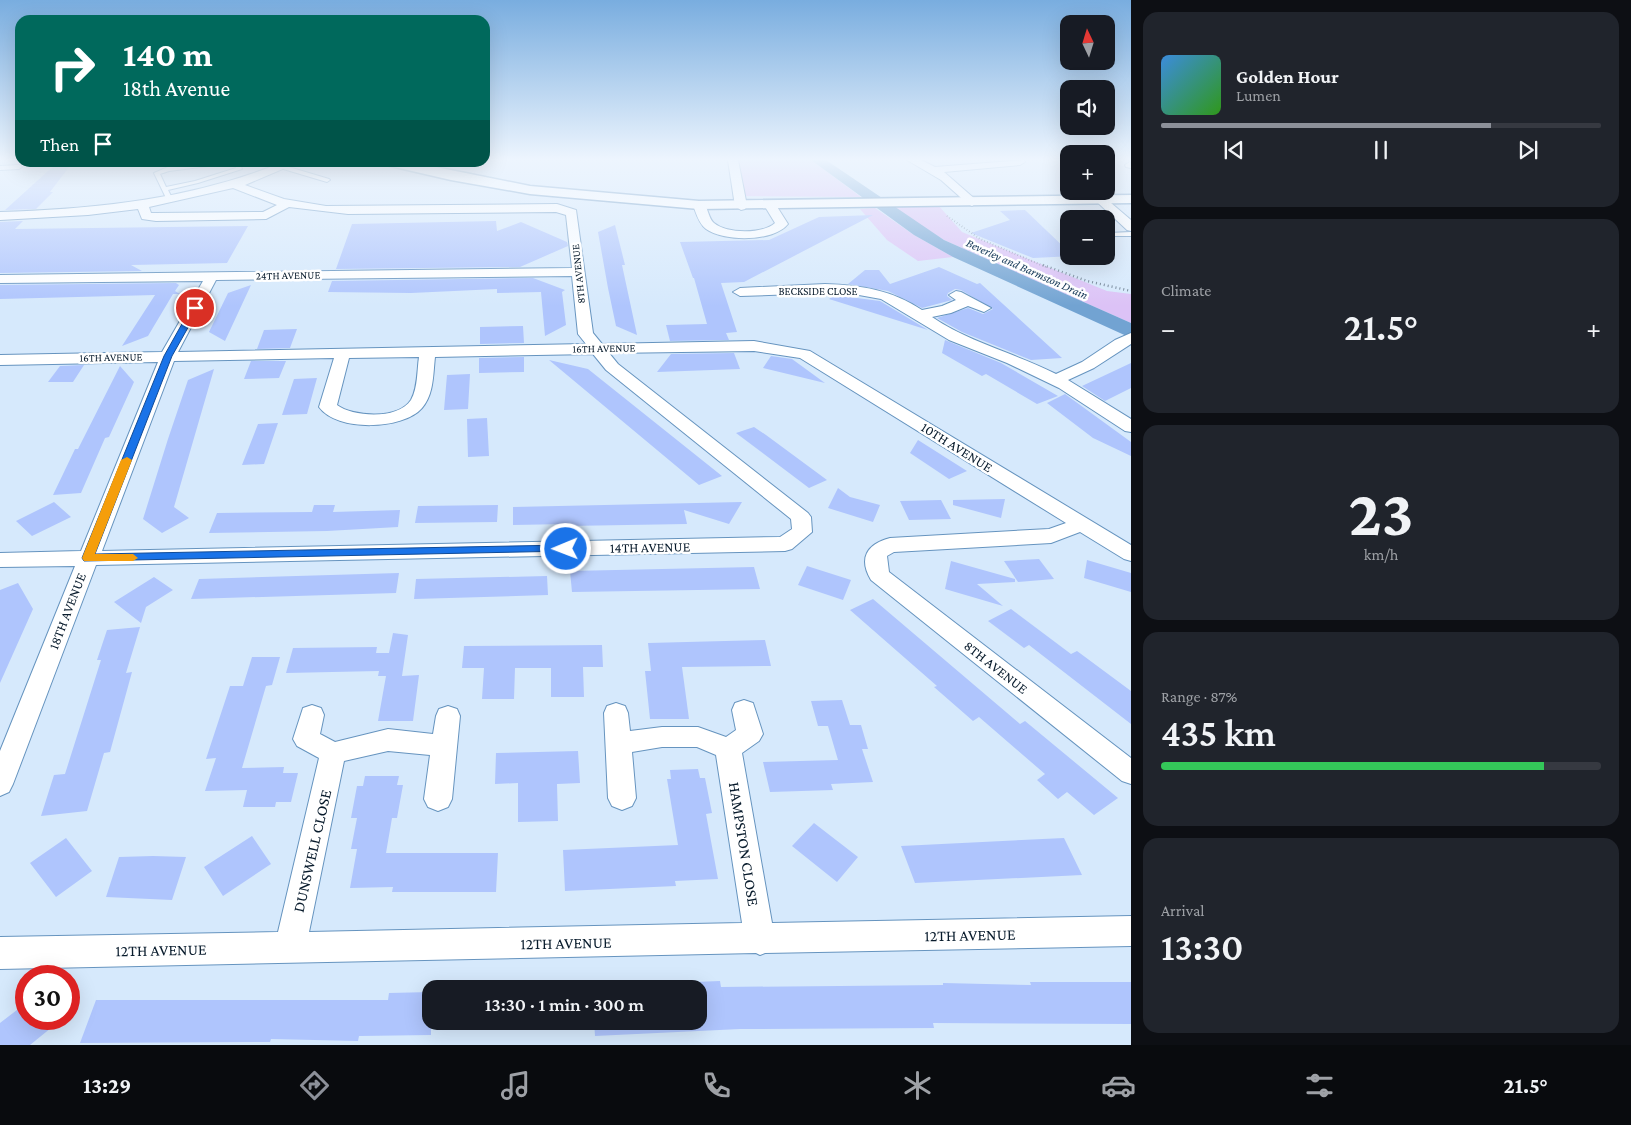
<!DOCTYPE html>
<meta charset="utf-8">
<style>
:root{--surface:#171b24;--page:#20242c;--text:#f1f3f6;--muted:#9ea1a6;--line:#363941;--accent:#8c9099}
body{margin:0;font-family:"Crimson Pro",serif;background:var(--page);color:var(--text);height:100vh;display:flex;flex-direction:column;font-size:19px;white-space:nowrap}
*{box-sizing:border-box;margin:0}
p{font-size:16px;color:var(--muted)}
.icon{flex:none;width:28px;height:28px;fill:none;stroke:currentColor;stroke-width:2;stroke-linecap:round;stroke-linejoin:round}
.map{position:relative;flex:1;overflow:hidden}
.panel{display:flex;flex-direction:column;gap:12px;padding:12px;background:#0d0f14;width:500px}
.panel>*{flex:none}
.guide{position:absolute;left:15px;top:15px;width:475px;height:152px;border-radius:15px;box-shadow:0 5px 20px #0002;background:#00695c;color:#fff;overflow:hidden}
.needle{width:32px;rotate:356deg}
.buttons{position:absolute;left:1060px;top:15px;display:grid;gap:10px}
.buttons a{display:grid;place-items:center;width:55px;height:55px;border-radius:10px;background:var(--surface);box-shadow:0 5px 20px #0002;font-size:25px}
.speed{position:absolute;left:15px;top:965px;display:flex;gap:10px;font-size:25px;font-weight:700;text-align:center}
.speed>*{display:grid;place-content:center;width:65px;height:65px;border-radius:50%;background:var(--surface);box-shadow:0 5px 20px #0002;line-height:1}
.speed .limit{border:8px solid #d22;background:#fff;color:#111}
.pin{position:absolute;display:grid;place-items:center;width:42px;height:42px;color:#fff;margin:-21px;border:2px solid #fff;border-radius:50%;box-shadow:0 1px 5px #0007}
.me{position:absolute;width:55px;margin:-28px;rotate:269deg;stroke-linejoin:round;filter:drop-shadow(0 0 4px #0008)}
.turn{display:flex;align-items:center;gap:18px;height:105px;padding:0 25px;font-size:22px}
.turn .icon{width:65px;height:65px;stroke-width:2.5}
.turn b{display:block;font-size:35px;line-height:42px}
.then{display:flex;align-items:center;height:48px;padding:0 25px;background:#0003;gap:10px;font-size:19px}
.big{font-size:38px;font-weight:600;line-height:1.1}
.panel .widget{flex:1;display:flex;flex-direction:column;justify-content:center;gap:8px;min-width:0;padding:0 18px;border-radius:15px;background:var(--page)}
.panel .dial{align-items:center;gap:0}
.dial b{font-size:65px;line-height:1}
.song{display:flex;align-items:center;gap:15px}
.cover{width:60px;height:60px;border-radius:8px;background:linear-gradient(135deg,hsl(210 70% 55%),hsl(110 70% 35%))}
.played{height:5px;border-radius:2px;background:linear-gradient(90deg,var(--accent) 75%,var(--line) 75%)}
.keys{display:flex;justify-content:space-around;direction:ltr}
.heat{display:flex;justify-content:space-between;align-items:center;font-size:28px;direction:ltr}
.charge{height:8px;border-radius:4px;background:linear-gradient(90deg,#34c759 87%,var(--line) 0)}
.trip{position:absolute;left:422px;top:980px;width:285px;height:50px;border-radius:15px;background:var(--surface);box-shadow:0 5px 20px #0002;font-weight:600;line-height:50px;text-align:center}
.menu{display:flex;height:80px;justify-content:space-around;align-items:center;background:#090b0e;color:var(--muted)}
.menu .icon{width:35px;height:35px}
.menu .active{color:var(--accent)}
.menu b{font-size:22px;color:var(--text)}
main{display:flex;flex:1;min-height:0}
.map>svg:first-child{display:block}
.green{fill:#dcc2f6}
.water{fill:#72a3d2}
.building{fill:#afc5fd}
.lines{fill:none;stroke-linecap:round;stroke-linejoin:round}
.service-casing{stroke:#6694bf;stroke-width:2}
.minor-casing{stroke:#6694bf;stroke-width:2}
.tertiary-casing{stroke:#6694bf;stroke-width:3}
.path-far1{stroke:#6c7f91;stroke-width:2;stroke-dasharray:0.5 2.5;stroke-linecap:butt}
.path{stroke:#6c7f91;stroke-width:2.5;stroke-dasharray:1 3;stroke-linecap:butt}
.service{fill:#fff;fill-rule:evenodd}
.minor{fill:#fff;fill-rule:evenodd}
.tertiary{fill:#fff;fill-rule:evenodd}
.route{fill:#1a73e8;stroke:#114b97}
.slow{fill:#f59e0b}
.labels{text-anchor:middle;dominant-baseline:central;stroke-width:5;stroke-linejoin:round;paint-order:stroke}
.far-street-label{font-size:11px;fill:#081b2c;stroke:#fff}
.far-water-label{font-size:12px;font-style:italic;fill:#113555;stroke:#fff}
.street-label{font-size:14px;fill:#081b2c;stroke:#fff}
.near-street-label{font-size:16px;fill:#081b2c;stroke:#fff}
</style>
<main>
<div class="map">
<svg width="1131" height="1045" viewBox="0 0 1131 1045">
<rect width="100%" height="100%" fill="#d6e9fc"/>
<!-- green -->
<path class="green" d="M726 160H811L861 197 735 196Z
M938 205 962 232 1107 291 1131 294V323L944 240 891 206Z
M875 208 914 235 953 257 918 261 887 240 860 209Z"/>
<!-- water -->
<path class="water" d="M811 160H826L944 240 1131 323V338L953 257 914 235Z"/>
<!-- building -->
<path class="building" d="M58 162H73L50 192H53L36 209 5 210Z
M1025 210 1069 252V256H1074L1033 258 971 233 1010 220 1000 211Z
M873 215 744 282 721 283 737 332 726 333 729 340 670 341 666 325 707 324 694 278H693L680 242 769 240 819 217Z
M23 221 15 229 248 226 227 263 131 265 142 271 0 273V222Z
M496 221 497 231 521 222 567 242 568 246 520 267 336 269 352 224Z
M615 225 625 265H622L637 335 616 326 608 288 598 232Z
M939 267 977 284 980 283 1062 358 1031 360 962 332 937 318 968 308 983 314 993 309 961 290 955 289 948 293 947 296 952 300 922 308 888 291 848 284 865 270H879L890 284Z
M533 278 565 290 562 292 566 325 545 336 541 292 497 293V289L411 293 328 292 332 281Z
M176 283 179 285 175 291 180 294H173L148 336 122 346 155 295 0 299V285Z
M251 285 225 341 209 332 228 293Z
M834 295 880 301 928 330 829 299Z
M523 326 524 343 480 344V327Z
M297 329 290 348 257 349 264 330Z
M945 340 1001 363 1058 396 1037 404 986 374 982 376 942 353Z
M734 353 740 369 657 372 671 354Z
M771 356 792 359 825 383 763 368Z
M524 357V372L479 373V358Z
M549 360 588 369 722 476 699 485Z
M251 361H286L279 378 244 379Z
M1131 363V388L1105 401 1082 386Z
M84 365 73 382H48L60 366Z
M120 366 134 382 109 437 105 438 81 493 53 495 75 449H78Z
M214 369 174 507 189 518 162 533 143 519 168 439 188 380Z
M470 374 468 409 444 410 447 375Z
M317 378 307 414 282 415 294 379Z
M1065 394 1131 442V456L1093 438 1047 403Z
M487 418 489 456 468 457 467 419Z
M278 423 264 464 242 465 258 424Z
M754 427 766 435 827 480 809 488 736 433Z
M918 440 967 471 949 479 910 453Z
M838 488 850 497 880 505 873 522 828 508Z
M1005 499 1001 518 953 505V500Z
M941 500 951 519 909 520 900 501Z
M54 502 71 517 32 536 16 521Z
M742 502 729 524 684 510 687 524 567 526V524L513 525V507Z
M314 505H335L333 512 400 510 398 527 327 531 209 533 217 513 312 512Z
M498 505 497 522 415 523 418 506Z
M1039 559 1054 579 1018 582 1004 561Z
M1087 560 1131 573V592L1084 578Z
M951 561 1015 579V582L977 584 1003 606 945 589Z
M807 566 851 580 843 600 798 585Z
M754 567 760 589 572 592 570 571Z
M399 573 396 593 191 599 199 579Z
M547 576 548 595 414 599 416 579Z
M154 577 173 590 146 607 141 623 114 602Z
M18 583 33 609 0 683V590Z
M873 599 1020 724 1025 721 1118 798 1094 815 1067 792 1058 799 1037 780 1045 774 979 717 973 721 934 687 937 686 850 610Z
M1011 609 1071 654 1077 651 1131 691V724L1029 645 1024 648 988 621Z
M140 627 126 673 132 672 110 752 104 753 87 811 41 816 54 775 65 774 101 660H97L107 630Z
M393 633 408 635 402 676 419 675 413 721H378L386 676H378L379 671 286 673 293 648 377 647 376 653H389Z
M765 640 771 666 682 667 689 719H650L645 671H651L648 643Z
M602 645 603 667H583L584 697H551V668H515L514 699H482L484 668H462L464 646Z
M252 657H280L272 685 266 686 242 768 284 767 283 773H298L291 802H276L275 807H243L247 790 205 791 216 758 206 759 230 686H243Z
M842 700 850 725H861L868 749H862L873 782 831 784 833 790 770 792 763 762 838 760 828 726H818L811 701Z
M578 751 580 783 557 784 558 821 518 822V783L495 784 496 753Z
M698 769 700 778H705L712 813 706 814 718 879 675 881 676 886 565 891 563 850 678 845 667 779H671L670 770Z
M365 776H399L397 785H403L397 818H392L386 853H498L496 892H392L393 887 350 888 357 849H351L357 818H351L357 786H363Z
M814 823 858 857 837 882 792 846Z
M252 836 271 864 223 896 204 867Z
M66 838 92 871 56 897 30 863Z
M1064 838 1082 875 915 883 901 846Z
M153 856 186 857 172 900 106 897 119 857Z
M720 981 721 987 943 985V983L1031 985 1030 982H1131V1024L933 1023 934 1028 740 1029 595 1036 594 1021H699V989H593L592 986Z
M431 992V1035L359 1036 358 1041 271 1039 270 1042 80 1043 96 1000H388L389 993Z
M26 1003V1019H62L30 1045H0V1023Z"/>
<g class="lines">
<!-- service casing -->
<g class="service-casing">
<path id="service" d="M212 162H239L242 169 198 183 168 190 173 200 170 202 167 200 154 173 168 167ZM232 163 235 165 236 168 195 181 166 187 160 174 169 171Z
M282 165 329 179 330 180 327 182 280 168V166Z
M0 166 19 165 22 167 19 169 0 170Z
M1131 232V236H1106V234L1108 233Z"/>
</g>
<!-- minor casing -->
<g class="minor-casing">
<path id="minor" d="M728 160H738L747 206 745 209 741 210 735 206Z
M907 160H921L935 167 1024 160 1025 162 1020 165 944 172 976 200 978 202 972 206 968 204 941 180Z
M283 162H299L245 185 284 199 326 206 557 204 576 210 593 333 602 344 754 341 810 351 1131 545V561L1124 559 1080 532 1051 543 894 552 887 556 889 572 1131 758V784L1122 781 871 580C858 558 867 544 890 538L1049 529 1066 523 800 358 754 351 609 353 618 364 808 513 811 517 812 532 792 549 785 551 96 565 13 784 9 792 0 796V751L75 566 0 567V553L81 551 158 362 0 365V355L162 352 203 281 0 283V275L572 268 566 215 556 212 348 214 289 207 266 219 156 221 142 219 138 209 88 215 0 220V212C97 209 193 199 283 162ZM233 188 277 205 263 212H255L156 213H151L149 207ZM572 276 578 334 586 344 178 352 216 280ZM593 354 606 370 791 519 792 529 780 537 102 551 174 361 334 358 319 407C337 432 403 430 422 408 434 394 433 374 435 357ZM419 357C417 370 418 388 411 400 398 420 353 417 337 405L349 358Z
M1130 162 1131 168 1126 167 1125 165Z
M1100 196 1104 197 1131 220V231L1127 230 1096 201V197Z
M699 201C709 204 707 217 714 223 727 234 763 234 775 223L764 205 770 201 774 202 788 224C774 242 724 242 706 229 699 224 696 213 693 205Z
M825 284C861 285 892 290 922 310L942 306 956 300 949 295 956 291 961 292 991 308 984 312 968 306 951 313 932 317C970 343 1015 353 1056 374L1082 362 1115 340 1131 333V344L1094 368 1068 380 1131 419V432L1125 431 1059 388 1007 363 949 340 881 299 859 295 825 293 740 296 733 292 740 288Z
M744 700 753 703 763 734 759 741 742 753 772 923 1131 916V946L765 953 760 955 756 953 0 969V937L278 932 319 758 297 746 293 739 303 708 312 705 321 708 324 715 320 734 335 742 388 729 433 734 436 716 439 709 448 706 457 709 460 716 452 799 448 807 438 811 428 807 424 799 430 755 388 751 344 761 309 932 742 923 716 755 697 747H662L632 752 636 798 632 806 622 810 612 806 608 798 604 713 607 706 616 703 625 706 628 713 630 731 662 727H698L726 737 736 730 732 710 735 703Z"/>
</g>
<!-- tertiary casing -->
<g class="tertiary-casing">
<path id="tertiary" d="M385 162H411L530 186 699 201 1131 195V203L699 209 530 194 451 180 386 165Z"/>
</g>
<!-- path-far1 -->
<path class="path-far1" d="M947 216 980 239 1046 267"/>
<!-- path -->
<path class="path" d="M1043 265 1087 281 1131 291"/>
<!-- service -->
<use href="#service" class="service"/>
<!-- minor -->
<use href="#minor" class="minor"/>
<!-- tertiary -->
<use href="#tertiary" class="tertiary"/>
</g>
<!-- sky -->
<linearGradient id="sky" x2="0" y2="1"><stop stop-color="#79addf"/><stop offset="0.52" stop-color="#edf5fe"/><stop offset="1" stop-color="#edf5fe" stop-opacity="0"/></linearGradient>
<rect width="1131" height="306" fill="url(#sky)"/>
<!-- route -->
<path class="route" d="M192 306 199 308 172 356 95 554 566 545 570 546V551L84 561 82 558 164 356Z"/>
<!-- slow -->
<path class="slow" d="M127 457 132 460 95 554H133L138 558 133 561H84L82 558 121 460Z"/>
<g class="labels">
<!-- far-street labels -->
<g class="far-street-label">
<text transform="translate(578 274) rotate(-96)">8TH AVENUE</text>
<text transform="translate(288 275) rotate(-1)">24TH AVENUE</text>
<text x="818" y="291">BECKSIDE CLOSE</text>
<text transform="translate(604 348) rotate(-1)">16TH AVENUE</text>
<text transform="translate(111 357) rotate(-1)">16TH AVENUE</text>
</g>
<!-- far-water labels -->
<g class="far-water-label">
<text transform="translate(1027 269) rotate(24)">Beverley and Barmston Drain</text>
</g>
<!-- street labels -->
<g class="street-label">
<text transform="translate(957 447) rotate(32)">10TH AVENUE</text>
<text transform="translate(650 547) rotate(-1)">14TH AVENUE</text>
<text transform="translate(67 611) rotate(-69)">18TH AVENUE</text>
<text transform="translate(996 667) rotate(38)">8TH AVENUE</text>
</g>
<!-- near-street labels -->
<g class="near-street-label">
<text transform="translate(744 844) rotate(81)">HAMPSTON CLOSE</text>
<text transform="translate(312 851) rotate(-77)">DUNSWELL CLOSE</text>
<text transform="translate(970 935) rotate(-1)">12TH AVENUE</text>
<text transform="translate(566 943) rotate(-1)">12TH AVENUE</text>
<text transform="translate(161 950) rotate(-1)">12TH AVENUE</text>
</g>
</g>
</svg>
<div class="buttons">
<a><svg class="needle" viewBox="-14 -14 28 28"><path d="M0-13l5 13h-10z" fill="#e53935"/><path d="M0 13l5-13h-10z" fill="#9ea1a6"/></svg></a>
<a><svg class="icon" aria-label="sound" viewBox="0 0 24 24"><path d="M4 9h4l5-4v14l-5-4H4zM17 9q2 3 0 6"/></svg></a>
<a>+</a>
<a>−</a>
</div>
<div class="speed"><div class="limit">30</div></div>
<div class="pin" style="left:195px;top:308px;background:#d93025"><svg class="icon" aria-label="arrive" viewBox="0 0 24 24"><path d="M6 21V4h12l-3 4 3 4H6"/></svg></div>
<svg class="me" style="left:566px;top:549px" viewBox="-20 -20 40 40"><circle r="17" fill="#1a73e8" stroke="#fff" stroke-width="3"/><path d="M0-11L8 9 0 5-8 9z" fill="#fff"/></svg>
<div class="trip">13:30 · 1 min · 300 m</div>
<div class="guide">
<div class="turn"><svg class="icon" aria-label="right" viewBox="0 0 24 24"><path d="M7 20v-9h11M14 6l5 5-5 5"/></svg><div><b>140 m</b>18th Avenue</div></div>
<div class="then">Then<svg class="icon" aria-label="arrive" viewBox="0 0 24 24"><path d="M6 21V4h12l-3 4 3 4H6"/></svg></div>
</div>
</div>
<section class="panel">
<div class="widget">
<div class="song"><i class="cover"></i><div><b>Golden Hour</b><p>Lumen</p></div></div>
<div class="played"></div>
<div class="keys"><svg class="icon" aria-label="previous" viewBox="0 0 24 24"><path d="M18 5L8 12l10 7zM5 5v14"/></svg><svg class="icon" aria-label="pause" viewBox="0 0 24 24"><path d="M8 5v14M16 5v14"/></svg><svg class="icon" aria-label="next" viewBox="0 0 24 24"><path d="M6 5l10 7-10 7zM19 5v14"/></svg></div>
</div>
<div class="widget"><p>Climate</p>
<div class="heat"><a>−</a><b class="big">21.5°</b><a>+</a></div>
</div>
<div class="widget dial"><b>23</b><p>km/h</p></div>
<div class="widget"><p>Range · 87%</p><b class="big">435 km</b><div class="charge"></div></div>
<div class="widget"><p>Arrival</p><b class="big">13:30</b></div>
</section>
</main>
<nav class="menu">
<b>13:29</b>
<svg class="icon active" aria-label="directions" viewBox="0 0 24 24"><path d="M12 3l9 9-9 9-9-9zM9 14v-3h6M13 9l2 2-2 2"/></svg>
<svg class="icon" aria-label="music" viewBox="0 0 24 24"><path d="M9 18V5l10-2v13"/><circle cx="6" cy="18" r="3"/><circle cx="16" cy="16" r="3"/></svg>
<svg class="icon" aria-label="phone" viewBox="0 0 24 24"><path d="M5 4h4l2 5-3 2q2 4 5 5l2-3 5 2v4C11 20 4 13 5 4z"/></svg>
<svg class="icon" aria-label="climate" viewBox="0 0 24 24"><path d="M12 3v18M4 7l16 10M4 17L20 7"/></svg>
<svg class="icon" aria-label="car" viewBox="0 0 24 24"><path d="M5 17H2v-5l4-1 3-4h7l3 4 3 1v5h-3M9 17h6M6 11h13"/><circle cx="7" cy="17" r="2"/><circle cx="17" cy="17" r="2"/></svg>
<svg class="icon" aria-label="filters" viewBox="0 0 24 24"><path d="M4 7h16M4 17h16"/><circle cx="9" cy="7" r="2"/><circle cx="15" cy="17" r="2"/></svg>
<b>21.5°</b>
</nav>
